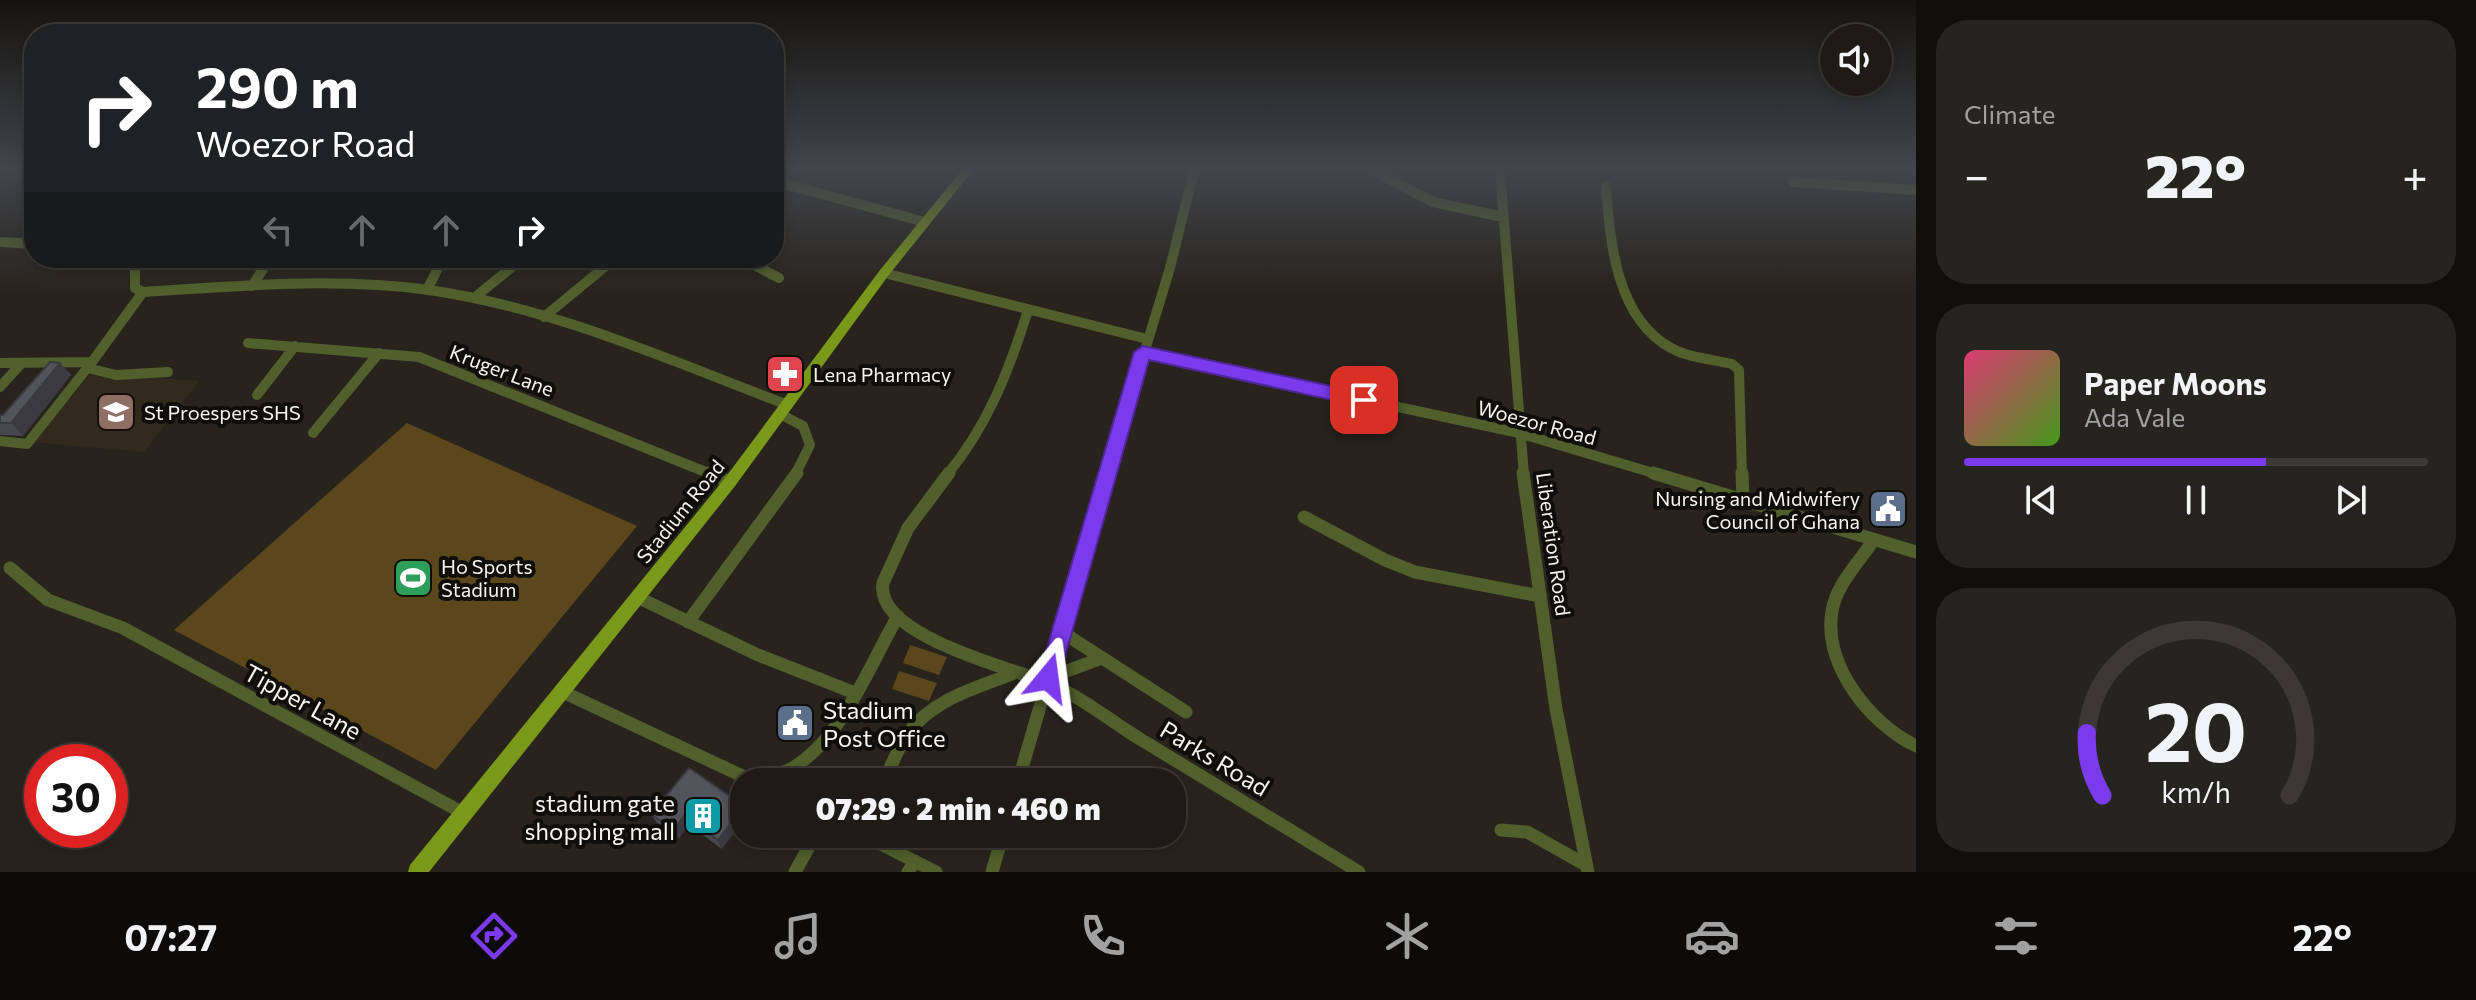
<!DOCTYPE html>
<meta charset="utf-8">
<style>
:root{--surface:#1e1b16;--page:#26241f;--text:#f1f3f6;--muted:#a1a1a1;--line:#3c3935;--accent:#7c3aed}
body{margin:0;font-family:Commissioner,sans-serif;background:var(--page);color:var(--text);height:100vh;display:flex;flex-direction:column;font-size:30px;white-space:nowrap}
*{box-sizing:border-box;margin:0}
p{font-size:26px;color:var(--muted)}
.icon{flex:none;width:44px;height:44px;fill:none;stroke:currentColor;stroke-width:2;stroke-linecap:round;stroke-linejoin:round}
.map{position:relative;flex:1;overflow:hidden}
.details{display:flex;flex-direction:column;gap:20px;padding:20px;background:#100f0c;width:560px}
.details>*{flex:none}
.guide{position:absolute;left:24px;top:24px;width:760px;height:244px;border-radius:32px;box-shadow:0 4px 12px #0003,0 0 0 2px var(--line);background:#202124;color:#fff;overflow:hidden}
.controls{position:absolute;left:1820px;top:24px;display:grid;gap:16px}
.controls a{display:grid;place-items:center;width:72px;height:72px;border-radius:50%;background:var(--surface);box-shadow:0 4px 12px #0003,0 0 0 2px var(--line);font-size:40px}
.speed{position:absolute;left:24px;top:744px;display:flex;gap:16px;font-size:40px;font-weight:700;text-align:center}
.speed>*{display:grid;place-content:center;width:104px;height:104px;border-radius:50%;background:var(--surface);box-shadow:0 4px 12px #0003,0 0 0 2px var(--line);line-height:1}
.speed .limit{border:12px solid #d22;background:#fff;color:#111}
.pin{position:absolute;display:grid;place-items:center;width:68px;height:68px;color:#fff;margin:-34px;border-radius:16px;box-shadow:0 4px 12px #0006}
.me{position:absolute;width:88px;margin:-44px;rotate:16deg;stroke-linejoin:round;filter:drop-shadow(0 0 6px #0008)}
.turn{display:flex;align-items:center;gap:28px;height:168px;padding:0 40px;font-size:36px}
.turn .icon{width:104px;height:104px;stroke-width:2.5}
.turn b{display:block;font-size:56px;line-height:68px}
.lanes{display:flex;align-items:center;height:76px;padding:0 40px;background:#0003;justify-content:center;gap:40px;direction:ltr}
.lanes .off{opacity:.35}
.big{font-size:60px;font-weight:800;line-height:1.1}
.details .card{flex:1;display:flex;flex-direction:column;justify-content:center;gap:12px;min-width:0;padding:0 28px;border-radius:32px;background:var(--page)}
.details .dial{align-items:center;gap:0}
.dial svg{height:208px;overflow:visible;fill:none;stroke:var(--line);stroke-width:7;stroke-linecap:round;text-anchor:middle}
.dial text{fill:var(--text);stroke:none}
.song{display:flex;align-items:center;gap:24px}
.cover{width:96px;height:96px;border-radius:12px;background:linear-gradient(135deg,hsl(340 70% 55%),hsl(100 70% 35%))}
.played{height:8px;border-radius:4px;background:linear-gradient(90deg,var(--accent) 65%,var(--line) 65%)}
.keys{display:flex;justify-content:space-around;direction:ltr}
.heat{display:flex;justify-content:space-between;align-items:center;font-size:44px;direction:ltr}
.trip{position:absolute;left:730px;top:768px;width:456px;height:80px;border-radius:32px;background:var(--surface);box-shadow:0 4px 12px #0003,0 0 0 2px var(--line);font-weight:800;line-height:80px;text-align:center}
.menu{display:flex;height:128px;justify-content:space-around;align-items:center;background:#0c0b09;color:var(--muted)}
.menu .icon{width:56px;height:56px}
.menu .on{color:var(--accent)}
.menu b{font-size:36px;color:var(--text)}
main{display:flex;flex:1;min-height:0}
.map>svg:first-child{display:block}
.built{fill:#322a1d}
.green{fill:#5c471c}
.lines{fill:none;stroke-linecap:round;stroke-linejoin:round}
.minor-far1{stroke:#505f2b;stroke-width:10}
.minor{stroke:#505f2b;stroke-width:13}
.major{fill:#7a991b;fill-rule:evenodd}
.wall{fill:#47474f}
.shaded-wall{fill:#3a3a40}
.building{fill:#53535c;stroke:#3a3a40;stroke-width:2}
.route{fill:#7c3aed;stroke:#51269a;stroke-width:2}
.labels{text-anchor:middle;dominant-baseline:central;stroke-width:8;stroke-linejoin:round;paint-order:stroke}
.street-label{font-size:20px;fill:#f7f5f0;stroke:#100e0a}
.poi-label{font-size:20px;fill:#f7f5f0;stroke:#100e0a;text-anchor:start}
.near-street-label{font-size:24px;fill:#f7f5f0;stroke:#100e0a}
.near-poi-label{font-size:24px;fill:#f7f5f0;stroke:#100e0a;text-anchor:start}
</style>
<main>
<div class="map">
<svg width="1916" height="872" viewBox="0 0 1916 872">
<rect width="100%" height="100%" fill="#28241d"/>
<!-- built -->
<path class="built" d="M92 373 199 381 144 452 31 442Z"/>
<!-- green -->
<path class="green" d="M407 423 637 526 436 770 174 630Z
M910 645 947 657 939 675 903 663Z
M899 671 937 683 929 701 892 689Z"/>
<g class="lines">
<!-- minor-far1 -->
<path class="minor-far1" d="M1372 170 1433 202 1503 217
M1500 170 1524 475
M774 181 925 222
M1793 182 1916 190
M1606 186C1610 242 1616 318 1671 348 1689 358 1712 359 1732 364L1739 370 1742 475
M0 242 34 244
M125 258 135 267V288L143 292
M741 258 779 278
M884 273 1147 339
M252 286 270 258
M427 290 443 258
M474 298 523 258
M544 317 607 265 603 258
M248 343 419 357 713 475
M1143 352 1519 433 1660 475
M0 363 92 362 143 292C238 286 334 277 429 290 554 308 671 361 788 405
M88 368 116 375 168 372
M0 387 21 364
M257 395 295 346
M782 415 803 426 810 445 795 475
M313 433 379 353
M0 441 27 444 92 362
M947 475C988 425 1009 371 1028 310
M1107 475 1170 268 1194 170"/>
<!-- minor -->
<path class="minor" d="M708 473 730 482
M949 473 908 528 883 583C874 635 1010 668 1046 682 1077 694 1111 721 1140 739 1213 783 1286 828 1359 872
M1523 473 1556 709 1588 872
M1653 473 1916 552
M1742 473 1743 501
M1304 517 1385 560 1415 572 1540 596
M1873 541C1859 562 1836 585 1832 611 1823 665 1870 724 1916 746
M10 568 48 600 123 628 463 813
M637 597 758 655 855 693
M688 622 797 473
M1062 632 1186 712
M1048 678 1102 658
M563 692 751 780
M748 778C762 776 778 776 791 769 843 738 869 666 898 616
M883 782C892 766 898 747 909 732 934 699 976 688 1012 674
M1018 782 1108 473
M1501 830 1527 832 1586 865
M861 834 936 872
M795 872 816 834
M908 872 915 861
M992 872 1003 834"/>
<!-- major -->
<path class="major" d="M962 170H973L888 276 735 486 429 872H408L410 865 725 478 880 270Z"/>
</g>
<!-- wall -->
<path class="wall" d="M189 258H235L230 266 196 267Z
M60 363 71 375 23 436 0 435V415H3Z
M689 768 722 849 689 825 679 838 657 823 651 814Z"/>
<!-- shaded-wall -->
<path class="shaded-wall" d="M225 258H235L230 266Z
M60 363 71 375 23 436 11 423Z
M744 806V820L722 849 718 840Z
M684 816 689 825 679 838 674 830Z"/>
<!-- building -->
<path class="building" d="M50 362 60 363 11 423H0V415H3Z
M689 768 744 806 718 840 684 816 674 830 651 814Z"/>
<!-- sky -->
<linearGradient id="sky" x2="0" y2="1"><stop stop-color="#161410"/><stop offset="0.58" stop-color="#42454c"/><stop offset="1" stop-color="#42454c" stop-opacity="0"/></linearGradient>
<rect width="1916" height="292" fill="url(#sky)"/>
<!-- route -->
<path class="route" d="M1143 346 1364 393 1373 400 1364 407 1149 360 1059 678 1056 685 1048 688 1041 685 1038 678 1134 352Z"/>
<!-- icons -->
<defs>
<g id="pharmacy-square" transform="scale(2)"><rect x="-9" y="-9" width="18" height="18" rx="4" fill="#e0444e" stroke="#100e0a"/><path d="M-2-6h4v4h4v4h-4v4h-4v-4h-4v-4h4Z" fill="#fff"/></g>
<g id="school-square" transform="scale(2)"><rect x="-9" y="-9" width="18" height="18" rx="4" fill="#8d6e63" stroke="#100e0a"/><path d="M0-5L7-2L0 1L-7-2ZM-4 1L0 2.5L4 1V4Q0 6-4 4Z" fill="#fff"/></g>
<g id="civic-square" transform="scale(2)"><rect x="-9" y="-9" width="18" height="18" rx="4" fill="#5c6f8a" stroke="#100e0a"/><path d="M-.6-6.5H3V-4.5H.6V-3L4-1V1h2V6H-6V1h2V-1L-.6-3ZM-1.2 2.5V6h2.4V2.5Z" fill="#fff"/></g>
<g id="stadium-square" transform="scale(2)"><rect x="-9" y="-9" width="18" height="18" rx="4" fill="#2e9e5b" stroke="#100e0a"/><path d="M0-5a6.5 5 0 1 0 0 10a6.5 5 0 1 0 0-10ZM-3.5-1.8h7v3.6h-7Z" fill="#fff"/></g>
<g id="building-square" transform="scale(2)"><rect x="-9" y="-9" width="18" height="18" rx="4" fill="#0f9aa8" stroke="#100e0a"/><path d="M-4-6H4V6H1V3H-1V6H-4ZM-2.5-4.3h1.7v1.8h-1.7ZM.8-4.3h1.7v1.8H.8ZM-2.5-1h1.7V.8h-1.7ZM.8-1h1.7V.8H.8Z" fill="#fff"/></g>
</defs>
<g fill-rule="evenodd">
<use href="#pharmacy-square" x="785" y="374"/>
<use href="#school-square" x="116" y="412"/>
<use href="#civic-square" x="1888" y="509"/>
<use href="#stadium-square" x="413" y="578"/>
<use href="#civic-square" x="795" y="723"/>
<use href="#building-square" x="703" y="816"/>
</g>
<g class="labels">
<!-- street labels -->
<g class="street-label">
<text transform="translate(502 370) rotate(21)">Kruger Lane</text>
<text transform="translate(1537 422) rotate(15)">Woezor Road</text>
<text transform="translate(680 511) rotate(-51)">Stadium Road</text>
<text transform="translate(1554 544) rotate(82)">Liberation Road</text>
</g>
<!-- poi labels -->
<g class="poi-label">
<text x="813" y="374">Lena Pharmacy</text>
<text x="144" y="412">St Proespers SHS</text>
<text x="1860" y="498" text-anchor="end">Nursing and Midwifery<tspan x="1860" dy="23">Council of Ghana</tspan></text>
<text x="441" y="566">Ho Sports<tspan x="441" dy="23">Stadium</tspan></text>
</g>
<!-- near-street labels -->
<g class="near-street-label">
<text transform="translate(303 701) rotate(29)">Tipper Lane</text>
<text transform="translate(1215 758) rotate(31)">Parks Road</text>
</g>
<!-- near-poi labels -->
<g class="near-poi-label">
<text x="823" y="709">Stadium<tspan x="823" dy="28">Post Office</tspan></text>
<text x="675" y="802" text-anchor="end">stadium gate<tspan x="675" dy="28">shopping mall</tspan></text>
</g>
</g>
</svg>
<div class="controls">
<a><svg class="icon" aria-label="sound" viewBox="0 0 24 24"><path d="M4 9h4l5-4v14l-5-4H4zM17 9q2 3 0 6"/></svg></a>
</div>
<div class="speed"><div class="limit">30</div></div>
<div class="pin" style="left:1364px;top:400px;background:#d93025"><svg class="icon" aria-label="arrive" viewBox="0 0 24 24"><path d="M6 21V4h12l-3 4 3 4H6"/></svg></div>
<svg class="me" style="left:1048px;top:678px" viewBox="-20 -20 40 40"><path d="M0-17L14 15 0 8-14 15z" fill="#7c3aed" stroke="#fff" stroke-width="4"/></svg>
<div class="trip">07:29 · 2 min · 460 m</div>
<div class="guide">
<div class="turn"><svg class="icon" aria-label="right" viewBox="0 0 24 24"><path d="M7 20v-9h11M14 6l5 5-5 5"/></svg><div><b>290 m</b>Woezor Road</div></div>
<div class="lanes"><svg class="icon off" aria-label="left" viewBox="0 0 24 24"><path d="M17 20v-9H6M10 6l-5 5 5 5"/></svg><svg class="icon off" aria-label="ahead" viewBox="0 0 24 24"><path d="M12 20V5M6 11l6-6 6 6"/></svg><svg class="icon off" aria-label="ahead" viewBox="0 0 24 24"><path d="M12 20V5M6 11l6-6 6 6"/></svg><svg class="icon" aria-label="right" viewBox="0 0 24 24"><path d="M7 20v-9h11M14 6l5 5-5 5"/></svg></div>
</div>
</div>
<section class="details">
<div class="card"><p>Climate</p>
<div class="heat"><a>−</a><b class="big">22°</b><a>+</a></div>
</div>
<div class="card">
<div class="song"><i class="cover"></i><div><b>Paper Moons</b><p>Ada Vale</p></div></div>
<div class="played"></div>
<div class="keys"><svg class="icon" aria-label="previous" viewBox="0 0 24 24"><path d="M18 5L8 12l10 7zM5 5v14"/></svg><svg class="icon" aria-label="pause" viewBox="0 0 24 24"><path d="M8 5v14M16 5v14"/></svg><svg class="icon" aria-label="next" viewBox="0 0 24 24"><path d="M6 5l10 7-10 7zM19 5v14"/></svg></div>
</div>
<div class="card dial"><svg viewBox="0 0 100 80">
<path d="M14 69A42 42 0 1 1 86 69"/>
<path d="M14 69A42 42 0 0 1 8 45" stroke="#7c3aed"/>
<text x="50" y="56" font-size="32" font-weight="700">20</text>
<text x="50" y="72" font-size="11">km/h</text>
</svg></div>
</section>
</main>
<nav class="menu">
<b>07:27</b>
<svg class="icon on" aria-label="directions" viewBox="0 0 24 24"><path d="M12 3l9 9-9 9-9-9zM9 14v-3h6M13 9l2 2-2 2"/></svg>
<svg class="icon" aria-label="music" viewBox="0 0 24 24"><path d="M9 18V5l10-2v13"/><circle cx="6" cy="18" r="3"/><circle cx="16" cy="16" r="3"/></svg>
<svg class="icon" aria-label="phone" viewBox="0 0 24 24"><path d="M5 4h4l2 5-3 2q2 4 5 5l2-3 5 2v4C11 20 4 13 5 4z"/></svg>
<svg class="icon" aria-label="climate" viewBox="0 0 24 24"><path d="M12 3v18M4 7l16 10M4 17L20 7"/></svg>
<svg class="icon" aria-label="car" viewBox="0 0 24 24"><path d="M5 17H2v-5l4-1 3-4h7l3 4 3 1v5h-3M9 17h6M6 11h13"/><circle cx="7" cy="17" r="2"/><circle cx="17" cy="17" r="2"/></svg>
<svg class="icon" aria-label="filters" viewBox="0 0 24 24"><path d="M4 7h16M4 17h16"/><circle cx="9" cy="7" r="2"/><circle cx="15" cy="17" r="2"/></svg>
<b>22°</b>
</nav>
